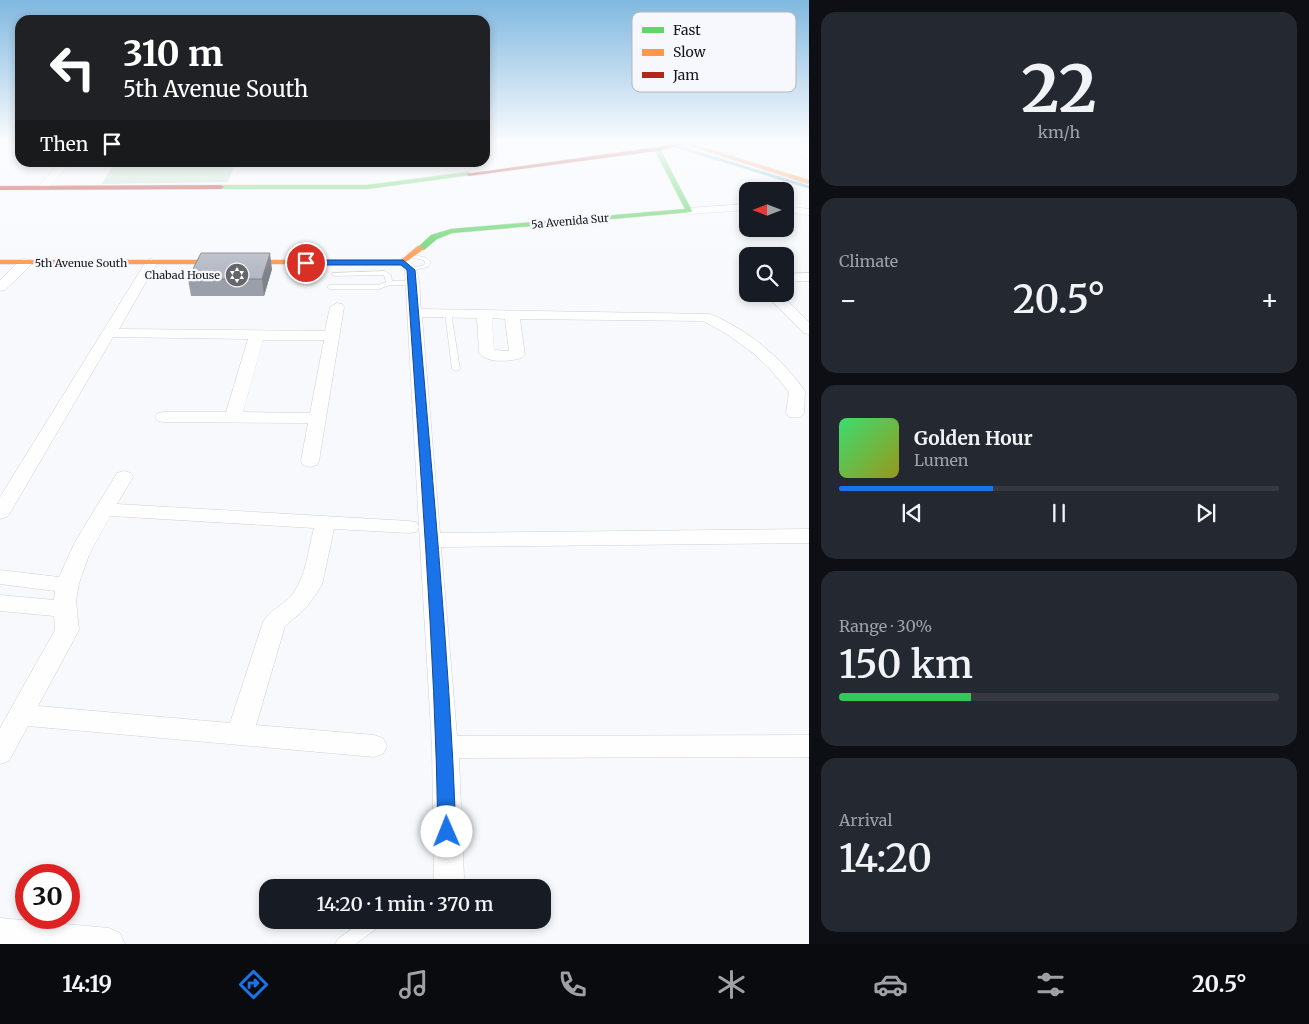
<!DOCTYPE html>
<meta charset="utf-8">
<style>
:root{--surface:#171b24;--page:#242831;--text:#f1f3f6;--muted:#9ea1a6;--line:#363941;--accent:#1a73e8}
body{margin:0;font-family:Merriweather,serif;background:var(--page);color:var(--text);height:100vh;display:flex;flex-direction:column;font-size:19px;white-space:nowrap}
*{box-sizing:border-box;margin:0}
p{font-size:16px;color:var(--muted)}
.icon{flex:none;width:28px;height:28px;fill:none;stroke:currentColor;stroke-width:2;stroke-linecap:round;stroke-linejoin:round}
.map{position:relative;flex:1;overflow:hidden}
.panel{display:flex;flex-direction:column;gap:12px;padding:12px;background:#0d0f14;width:500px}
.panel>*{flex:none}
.banner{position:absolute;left:15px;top:15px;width:475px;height:152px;border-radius:15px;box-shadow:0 2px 8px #0003;background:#202124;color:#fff;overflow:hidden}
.needle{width:32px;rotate:270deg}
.controls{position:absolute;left:739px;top:182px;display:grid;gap:10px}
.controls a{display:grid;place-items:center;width:55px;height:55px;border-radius:10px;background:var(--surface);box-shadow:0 2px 8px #0003;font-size:25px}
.speed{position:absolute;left:15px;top:864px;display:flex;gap:10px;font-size:25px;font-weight:700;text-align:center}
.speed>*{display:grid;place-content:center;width:65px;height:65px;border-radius:50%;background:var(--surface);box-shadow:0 2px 8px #0003;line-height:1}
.speed .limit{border:8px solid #d22;background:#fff;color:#111}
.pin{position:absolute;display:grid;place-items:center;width:42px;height:42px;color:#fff;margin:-21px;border:2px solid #fff;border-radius:50%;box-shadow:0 1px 5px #0007}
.me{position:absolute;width:55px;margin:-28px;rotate:359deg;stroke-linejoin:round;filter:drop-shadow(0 0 4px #0008)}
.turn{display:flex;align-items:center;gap:18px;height:105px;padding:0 25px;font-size:22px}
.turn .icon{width:65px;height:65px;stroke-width:2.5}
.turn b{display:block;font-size:35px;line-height:42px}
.then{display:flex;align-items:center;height:48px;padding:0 25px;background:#0003;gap:10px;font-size:19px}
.big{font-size:38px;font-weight:600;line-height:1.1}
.panel .card{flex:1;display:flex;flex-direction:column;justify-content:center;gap:8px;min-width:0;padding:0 18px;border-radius:15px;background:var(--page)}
.panel .dial{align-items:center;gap:0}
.dial b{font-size:65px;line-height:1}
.song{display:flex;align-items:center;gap:15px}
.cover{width:60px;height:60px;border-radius:8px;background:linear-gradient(135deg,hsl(140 70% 55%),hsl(60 70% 35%))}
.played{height:5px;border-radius:2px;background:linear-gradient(90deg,var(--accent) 35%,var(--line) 35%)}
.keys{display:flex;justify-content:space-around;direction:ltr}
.heat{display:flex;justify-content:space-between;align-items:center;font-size:28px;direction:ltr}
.charge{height:8px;border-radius:4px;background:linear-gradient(90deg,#34c759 30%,var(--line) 0)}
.trip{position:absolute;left:259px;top:879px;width:292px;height:50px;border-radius:15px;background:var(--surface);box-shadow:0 2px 8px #0003;font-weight:600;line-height:50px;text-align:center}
.tabs{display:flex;height:80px;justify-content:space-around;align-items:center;background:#090b0e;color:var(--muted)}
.tabs .icon{width:35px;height:35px}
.tabs .current{color:var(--accent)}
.tabs b{font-size:22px;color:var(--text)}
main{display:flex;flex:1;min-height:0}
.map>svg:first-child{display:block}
.forest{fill:#bfdfc4}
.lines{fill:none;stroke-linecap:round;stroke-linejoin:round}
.stream{stroke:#84bfd4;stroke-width:3}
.lane-casing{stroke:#cfd1d4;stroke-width:1}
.street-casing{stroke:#cfd1d4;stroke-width:1}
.fast-casing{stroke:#cfd1d4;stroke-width:1}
.slow-casing{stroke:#cfd1d4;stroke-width:1}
.jam-casing{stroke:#cfd1d4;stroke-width:1}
.lane{fill:#fefeff;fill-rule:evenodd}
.street{fill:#fefeff;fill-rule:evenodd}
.fast{fill:#63d668;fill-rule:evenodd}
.slow{fill:#ff974d;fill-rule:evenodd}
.jam{fill:#b3261e;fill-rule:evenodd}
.wall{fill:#9b9fa9}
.shaded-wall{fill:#7e828a}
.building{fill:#b4b9c5;stroke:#7e828a}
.route{fill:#1a73e8;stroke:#114b97}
.labels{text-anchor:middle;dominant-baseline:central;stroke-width:4.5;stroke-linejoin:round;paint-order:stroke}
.far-street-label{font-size:11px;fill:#16181b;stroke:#f6f8fd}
.far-poi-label{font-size:11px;fill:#16181b;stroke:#f6f8fd;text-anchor:end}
.key{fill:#f6f8fd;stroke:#b3b5b9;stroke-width:1}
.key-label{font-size:14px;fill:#16181b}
</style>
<main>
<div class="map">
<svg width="809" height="944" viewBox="0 0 809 944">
<rect width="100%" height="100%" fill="#f7f9fc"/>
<!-- forest -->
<path class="forest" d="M114 163H235L228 182 102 184Z"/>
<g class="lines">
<!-- stream -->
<path class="stream" d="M659 141 809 187"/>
<!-- lane casing -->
<g class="lane-casing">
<path id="lane" d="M411 254 427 258 431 262 428 267 409 271V269L424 265 425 262 423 260 409 257V255Z
M385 271 391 275 392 281H411L414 283 411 285H390L379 289H330L327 287 330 285H378L386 282 384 275 334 276 331 274 332 273Z
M448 311 451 313 460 369 456 371 452 369 445 313Z
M364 920H383L381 925 356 944H335L338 939Z"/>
</g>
<!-- street casing -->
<g class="street-casing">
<path id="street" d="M12 141H20V143L11 151H5V147Z
M795 145 809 153V161L792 150 790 148Z
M60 162H71L47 190H39L38 188 39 186Z
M748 204V210L689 214 683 211 689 208Z
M785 206 809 209V215L785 212Z
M403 258C423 263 419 292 421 309L710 314C747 329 782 358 805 391L804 413 801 417H789L786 413 789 392 770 369 753 353 725 333 703 321 520 319 525 355 522 358C510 361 488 364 479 353L477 318 422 317 440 533 809 529V543L441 547 457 736 809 735V757L459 758 464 878 460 888H438L434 878 432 747 419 527 416 532 409 533 334 529 322 585 306 608 285 626 256 725 374 735 383 738 387 746 383 754 374 757 28 726 9 761 0 764V728L55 630 54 616 0 611V595L54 600 55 591 0 584V570L59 577 75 542 117 473 124 471 131 473 133 477 117 504 409 521 416 522 419 527 405 271 397 262ZM492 318 505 319 509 351 494 350ZM110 516 314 528C308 550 306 577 292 595 283 605 270 610 263 622L230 723 38 706 79 630 76 601 79 583 89 555Z
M25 259 30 260 31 263 30 266 5 290 0 291V280L20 260Z
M151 259 157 263 119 329 325 331 330 307 337 303 342 304 344 307 319 461 317 465 310 467 303 465 301 461 308 423 164 422 158 421 155 417 158 413 164 412H226L248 339 113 337 10 513 7 517 0 519V497L145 263ZM263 340H324L310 413 243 412Z
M809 273V281L785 282V274Z
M765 294H780L809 322V334L804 333Z
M0 918 109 928 120 933 125 944H0Z"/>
</g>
<!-- fast casing -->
<g class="fast-casing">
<path id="fast" d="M657 147 660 149 692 211 691 212 452 233 437 239 424 250 417 248 431 235 451 229 685 209 654 149Z
M469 172 472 174 471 175 367 189H221L218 187 221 185H367Z"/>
</g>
<!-- slow casing -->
<g class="slow-casing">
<path id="slow" d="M675 141H683L809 180V184Z
M418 246 425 248 403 264H0V260H401Z"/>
</g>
<!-- jam casing -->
<g class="jam-casing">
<path id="jam" d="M685 141 687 144 657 151 469 176 466 174 657 147Z
M0 186 221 185 224 187 221 189 0 190Z"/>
</g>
<!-- lane -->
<use href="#lane" class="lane"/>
<!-- street -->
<use href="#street" class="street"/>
<!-- fast -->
<use href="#fast" class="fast"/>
<!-- slow -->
<use href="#slow" class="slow"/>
<!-- jam -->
<use href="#jam" class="jam"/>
</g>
<!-- wall -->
<path class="wall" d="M272 269 264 296H191L188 279Z"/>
<!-- shaded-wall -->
<path class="shaded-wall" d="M270 253 272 269 264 296 262 279Z"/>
<!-- building -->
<path class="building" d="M201 253H270L262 279H188Z"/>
<!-- sky -->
<linearGradient id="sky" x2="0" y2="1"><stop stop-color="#80b8e0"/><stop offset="0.52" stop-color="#fbfcfe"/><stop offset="1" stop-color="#fbfcfe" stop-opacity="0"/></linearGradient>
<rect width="809" height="273" fill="url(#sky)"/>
<!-- route -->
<path class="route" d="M403 260 415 270C430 457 449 644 456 832L453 838 447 840 441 838 438 832C435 645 419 457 407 270L401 265H306L302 263 306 260Z"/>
<!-- icons -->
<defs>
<g id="synagogue-disc" transform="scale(1.25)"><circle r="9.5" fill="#65676a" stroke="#f6f8fd"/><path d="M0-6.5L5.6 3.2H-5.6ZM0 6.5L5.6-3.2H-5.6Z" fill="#fff"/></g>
</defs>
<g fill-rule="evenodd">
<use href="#synagogue-disc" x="237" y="275"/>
</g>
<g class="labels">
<!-- far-street labels -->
<g class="far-street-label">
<text transform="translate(570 221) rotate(-5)">5a Avenida Sur</text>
<text x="81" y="263">5th Avenue South</text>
</g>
<!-- far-poi labels -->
<g class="far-poi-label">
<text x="220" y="275">Chabad House</text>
</g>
</g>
<!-- legend -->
<rect x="632" y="12" width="164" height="80" rx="8" class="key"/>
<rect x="642" y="27" width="22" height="6" fill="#63d668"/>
<rect x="642" y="49" width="22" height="7" fill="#ff974d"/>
<rect x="642" y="72" width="22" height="6" fill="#b3261e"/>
<g class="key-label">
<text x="673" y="35">Fast</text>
<text x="673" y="57">Slow</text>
<text x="673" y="80">Jam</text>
</g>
</svg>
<div class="controls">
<a><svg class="needle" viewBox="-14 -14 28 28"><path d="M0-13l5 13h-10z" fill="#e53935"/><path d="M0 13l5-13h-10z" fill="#9ea1a6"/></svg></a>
<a><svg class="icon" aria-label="search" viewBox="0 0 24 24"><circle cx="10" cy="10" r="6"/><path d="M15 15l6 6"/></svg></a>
</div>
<div class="speed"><div class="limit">30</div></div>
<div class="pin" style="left:306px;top:263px;background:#d93025"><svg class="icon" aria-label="arrive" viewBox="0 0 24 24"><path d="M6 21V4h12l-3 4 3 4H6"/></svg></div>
<svg class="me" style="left:447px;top:832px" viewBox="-20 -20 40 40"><circle r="19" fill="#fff"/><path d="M0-13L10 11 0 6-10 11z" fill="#1a73e8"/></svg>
<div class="trip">14:20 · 1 min · 370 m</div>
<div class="banner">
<div class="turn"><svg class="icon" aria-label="left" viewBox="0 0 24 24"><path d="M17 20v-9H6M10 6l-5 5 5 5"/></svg><div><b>310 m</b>5th Avenue South</div></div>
<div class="then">Then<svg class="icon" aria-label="arrive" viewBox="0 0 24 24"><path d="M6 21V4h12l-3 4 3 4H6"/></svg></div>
</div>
</div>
<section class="panel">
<div class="card dial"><b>22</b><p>km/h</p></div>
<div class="card"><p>Climate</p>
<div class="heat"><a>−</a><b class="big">20.5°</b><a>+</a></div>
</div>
<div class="card">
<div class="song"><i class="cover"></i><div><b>Golden Hour</b><p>Lumen</p></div></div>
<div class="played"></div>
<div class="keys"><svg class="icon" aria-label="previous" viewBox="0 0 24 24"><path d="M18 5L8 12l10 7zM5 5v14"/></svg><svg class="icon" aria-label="pause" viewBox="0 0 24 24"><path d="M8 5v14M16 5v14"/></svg><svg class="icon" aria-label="next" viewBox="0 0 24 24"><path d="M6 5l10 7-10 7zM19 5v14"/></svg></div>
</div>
<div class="card"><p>Range · 30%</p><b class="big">150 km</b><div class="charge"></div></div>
<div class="card"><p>Arrival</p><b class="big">14:20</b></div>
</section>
</main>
<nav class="tabs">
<b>14:19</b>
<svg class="icon current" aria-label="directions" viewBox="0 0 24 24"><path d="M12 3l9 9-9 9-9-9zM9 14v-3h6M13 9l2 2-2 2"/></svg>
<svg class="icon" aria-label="music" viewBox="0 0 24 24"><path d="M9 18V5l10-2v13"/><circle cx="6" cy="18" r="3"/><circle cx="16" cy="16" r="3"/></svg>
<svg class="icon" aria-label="phone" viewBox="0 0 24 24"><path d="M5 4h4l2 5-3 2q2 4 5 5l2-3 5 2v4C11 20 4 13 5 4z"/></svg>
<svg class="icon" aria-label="climate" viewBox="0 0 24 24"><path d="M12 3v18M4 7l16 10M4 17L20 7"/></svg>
<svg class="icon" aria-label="car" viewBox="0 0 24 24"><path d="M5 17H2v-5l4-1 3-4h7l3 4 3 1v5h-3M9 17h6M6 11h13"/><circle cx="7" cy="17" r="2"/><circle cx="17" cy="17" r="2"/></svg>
<svg class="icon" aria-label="filters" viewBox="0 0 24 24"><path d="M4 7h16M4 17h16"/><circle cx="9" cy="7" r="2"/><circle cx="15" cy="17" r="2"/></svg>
<b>20.5°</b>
</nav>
